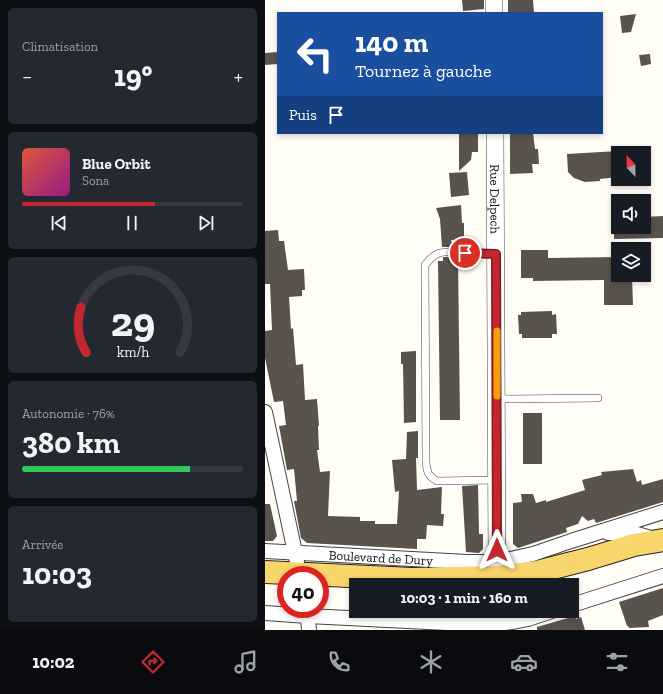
<!DOCTYPE html>
<html lang="fr">
<meta charset="utf-8">
<style>
:root{--surface:#171b24;--page:#242831;--text:#f1f3f6;--muted:#9ea1a6;--line:#363941;--accent:#c4262e}
body{margin:0;font-family:"Zilla Slab",serif;background:var(--page);color:var(--text);height:100vh;display:flex;flex-direction:column;font-size:15px;white-space:nowrap}
*{box-sizing:border-box;margin:0}
p{font-size:13px;color:var(--muted)}
.icon{flex:none;width:22px;height:22px;fill:none;stroke:currentColor;stroke-width:2;stroke-linecap:round;stroke-linejoin:round}
.map{position:relative;flex:1;overflow:hidden}
.side{display:flex;flex-direction:column;gap:8px;padding:8px;background:#0d0f14;width:265px}
.side>*{flex:none}
.guide{position:absolute;left:12px;top:12px;width:326px;height:122px;border-radius:0px;box-shadow:0 2px 6px #0003;background:#1a4fa0;color:#fff;overflow:hidden}
.needle{width:26px;rotate:338deg}
.fabs{position:absolute;left:346px;top:146px;display:grid;gap:8px}
.fabs a{display:grid;place-items:center;width:40px;height:40px;border-radius:0px;background:var(--surface);box-shadow:0 2px 6px #0003;font-size:20px}
.speed{position:absolute;left:12px;top:566px;display:flex;gap:8px;font-size:20px;font-weight:700;text-align:center}
.speed>*{display:grid;place-content:center;width:52px;height:52px;border-radius:50%;background:var(--surface);box-shadow:0 2px 6px #0003;line-height:1}
.speed .limit{border:6px solid #d22;background:#fff;color:#111}
.pin{position:absolute;display:grid;place-items:center;width:34px;height:34px;color:#fff;margin:-17px;border:2px solid #fff;border-radius:50%;box-shadow:0 1px 4px #0007}
.me{position:absolute;width:44px;margin:-22px;rotate:0deg;stroke-linejoin:round;filter:drop-shadow(0 0 3px #0008)}
.turn{display:flex;align-items:center;gap:14px;height:84px;padding:0 12px;font-size:18px}
.turn .icon{width:52px;height:52px;stroke-width:2.5}
.turn b{display:block;font-size:28px;line-height:34px}
.then{display:flex;align-items:center;height:38px;padding:0 12px;background:#0003;gap:8px;font-size:15px}
.big{font-size:30px;font-weight:800;line-height:1.1}
.side .tile{flex:1;display:flex;flex-direction:column;justify-content:center;gap:6px;min-width:0;padding:0 14px;border-radius:6px;background:var(--page)}
.side .dial{align-items:center;gap:0}
.dial svg{height:104px;overflow:visible;fill:none;stroke:var(--line);stroke-width:7;stroke-linecap:round;text-anchor:middle}
.dial text{fill:var(--text);stroke:none}
.song{display:flex;align-items:center;gap:12px}
.cover{width:48px;height:48px;border-radius:6px;background:linear-gradient(135deg,hsl(10 70% 55%),hsl(310 70% 35%))}
.played{height:4px;border-radius:2px;background:linear-gradient(90deg,var(--accent) 60%,var(--line) 60%)}
.keys{display:flex;justify-content:space-around;direction:ltr}
.heat{display:flex;justify-content:space-between;align-items:center;font-size:22px;direction:ltr}
.charge{height:6px;border-radius:3px;background:linear-gradient(90deg,#34c759 76%,var(--line) 0)}
.trip{position:absolute;left:84px;top:578px;width:230px;height:40px;border-radius:0px;background:var(--surface);box-shadow:0 2px 6px #0003;font-weight:800;line-height:40px;text-align:center}
.dock{display:flex;height:64px;justify-content:space-around;align-items:center;background:#090b0e;color:var(--muted)}
.dock .icon{width:28px;height:28px}
.dock .on{color:var(--accent)}
.dock b{font-size:18px;color:var(--text)}
main{display:flex;flex:1;min-height:0}
.map>svg:first-child{display:block}
.building{fill:#5a524d}
.lines{fill:none;stroke-linecap:round;stroke-linejoin:round}
.service-casing{stroke:#444;stroke-width:8}
.minor-casing{stroke:#444;stroke-width:16}
.tertiary-casing{stroke:#444;stroke-width:18}
.primary-casing{stroke:#222;stroke-width:24}
.service{stroke:#fff;stroke-width:7}
.minor{stroke:#fff;stroke-width:14}
.tertiary{stroke:#fff;stroke-width:17}
.primary{stroke:#f9d66b;stroke-width:22}
.route-casing{stroke:#7f191e;stroke-width:10}
.route{stroke:#c4262e;stroke-width:7}
.slow{stroke:#f59e0b;stroke-width:7}
.labels{text-anchor:middle;dominant-baseline:central;stroke-width:4;stroke-linejoin:round;paint-order:stroke}
.street-label{font-size:13px;fill:#111;stroke:#fff}
</style>
<main>
<section class="side">
<div class="tile"><p>Climatisation</p>
<div class="heat"><a>−</a><b class="big">19°</b><a>+</a></div>
</div>
<div class="tile">
<div class="song"><i class="cover"></i><div><b>Blue Orbit</b><p>Sona</p></div></div>
<div class="played"></div>
<div class="keys"><svg class="icon" aria-label="previous" viewBox="0 0 24 24"><path d="M18 5L8 12l10 7zM5 5v14"/></svg><svg class="icon" aria-label="pause" viewBox="0 0 24 24"><path d="M8 5v14M16 5v14"/></svg><svg class="icon" aria-label="next" viewBox="0 0 24 24"><path d="M6 5l10 7-10 7zM19 5v14"/></svg></div>
</div>
<div class="tile dial"><svg viewBox="0 0 100 80">
<path d="M14 69A42 42 0 1 1 86 69"/>
<path d="M14 69A42 42 0 0 1 10 34" stroke="#c4262e"/>
<text x="50" y="56" font-size="32" font-weight="700">29</text>
<text x="50" y="72" font-size="11">km/h</text>
</svg></div>
<div class="tile"><p>Autonomie · 76%</p><b class="big">380 km</b><div class="charge"></div></div>
<div class="tile"><p>Arrivée</p><b class="big">10:03</b></div>
</section>
<div class="map">
<svg width="398" height="630" viewBox="0 0 398 630">
<rect width="100%" height="100%" fill="#fffdf5"/>
<!-- building -->
<path class="building" d="M197 0H219V9L198 11Z
M243 0H268L269 13H243Z
M371 14 366 32 357 33 355 16Z
M13 52V64L0 65V53Z
M385 54 386 64 376 66 374 55Z
M194 133H213V152H207L206 160 194 171Z
M245 133H268L270 149H273L274 164H267L268 173 245 174Z
M353 151V177L335 179V181L320 182 309 178 303 172 302 154Z
M202 172 204 195 186 197 184 173Z
M196 205 197 223H199V239L186 240 188 247H177L175 219 171 208Z
M398 216V238L349 239V227H379V217Z
M13 230 14 241H19L23 270 39 269 40 290H37V296L24 297 26 329 28 328 31 365 38 364 40 400 52 399 54 426H53L54 450H52L55 472 65 471 63 516 95 517V521H110V524H132L134 491 130 492 127 460 141 459 142 432 153 431V458H151L152 490 177 487 176 514H179L178 526 162 525 161 539H152V549L42 543 36 538 29 501H32L29 469 22 470 14 426 21 425 18 401 9 402 0 358V331L7 330 5 284H0V231Z
M256 250H283V258L353 257V275H367L368 305H339V280L268 281V278H256Z
M178 257H191L193 258 195 420H175L173 261H178Z
M287 311V315L291 314 292 334H287V338H257V334H254L253 315H256V312Z
M151 351V422L139 423 138 364H136V352Z
M258 413H277V464H258Z
M368 469 372 482 376 480 377 485 398 479V502L331 523 329 519 323 521 317 516 313 524 301 528 302 532 253 548 248 544V503L257 502 256 494H268L271 503 281 500V502L320 490 317 480 337 475 336 472Z
M213 485 214 534H218V549L214 553 201 552 197 486Z
M0 504H5L12 536 8 541H0Z
M398 588V615L383 621 384 627 364 628 363 626H362L354 602Z
M310 616 311 619 316 617 320 630H272V627Z"/>
<g class="lines">
<!-- service casing -->
<g class="service-casing">
<path id="service" d="M230 254C218 253 181 249 172 254 167 256 164 260 160 265L161 462C162 472 163 476 172 481L232 480
M232 399 333 398"/>
</g>
<!-- minor casing -->
<g class="minor-casing">
<g id="minor">
<path d="M0 412 32 562"/>
<path d="M343 533 372 534 386 538"/>
<path id="s1" d="M0 551 202 562H232L268 554 306 541 398 512"/>
<path d="M307 605 398 576"/>
<path d="M42 609 44 630"/>
<path d="M0 613 43 616 202 624H230L248 622 263 619 287 611"/>
</g>
</g>
<!-- tertiary casing -->
<g class="tertiary-casing">
<g id="tertiary">
<path d="M229 0V13"/>
<path id="s2" d="M230 133 232 562 231 585"/>
<path d="M229 630 230 611"/>
</g>
</g>
<!-- primary casing -->
<g class="primary-casing">
<path id="primary" d="M0 572 147 579 232 577 272 572 323 559 369 545 398 540"/>
</g>
<!-- service -->
<use href="#service" class="service"/>
<!-- minor -->
<use href="#minor" class="minor"/>
<!-- tertiary -->
<use href="#tertiary" class="tertiary"/>
<!-- primary -->
<use href="#primary" class="primary"/>
</g>
<g class="lines">
<!-- route casing -->
<g class="route-casing">
<path id="route" d="M200 253 231 254 232 550"/>
</g>
<!-- route -->
<use href="#route" class="route"/>
<!-- slow -->
<path class="slow" d="M232 331V396"/>
</g>
<g class="labels">
<!-- street labels -->
<g class="street-label">
<text stroke="none"><textPath href="#s2" startOffset="66">Rue Delpech</textPath></text>
<text stroke="none"><textPath href="#s1" startOffset="116">Boulevard de Dury</textPath></text>
</g>
</g>
</svg>
<div class="fabs">
<a><svg class="needle" viewBox="-14 -14 28 28"><path d="M0-13l5 13h-10z" fill="#e53935"/><path d="M0 13l5-13h-10z" fill="#9ea1a6"/></svg></a>
<a><svg class="icon" aria-label="sound" viewBox="0 0 24 24"><path d="M4 9h4l5-4v14l-5-4H4zM17 9q2 3 0 6"/></svg></a>
<a><svg class="icon" aria-label="layers" viewBox="0 0 24 24"><path d="M12 4l9 5-9 5-9-5zM3 14l9 5 9-5"/></svg></a>
</div>
<div class="speed"><div class="limit">40</div></div>
<div class="pin" style="left:200px;top:253px;background:#d93025"><svg class="icon" aria-label="arrive" viewBox="0 0 24 24"><path d="M6 21V4h12l-3 4 3 4H6"/></svg></div>
<svg class="me" style="left:232px;top:550px" viewBox="-20 -20 40 40"><path d="M0-17L14 15 0 8-14 15z" fill="#c4262e" stroke="#fff" stroke-width="4"/></svg>
<div class="trip">10:03 · 1 min · 160 m</div>
<div class="guide">
<div class="turn"><svg class="icon" aria-label="left" viewBox="0 0 24 24"><path d="M17 20v-9H6M10 6l-5 5 5 5"/></svg><div><b>140 m</b>Tournez à gauche</div></div>
<div class="then">Puis<svg class="icon" aria-label="arrive" viewBox="0 0 24 24"><path d="M6 21V4h12l-3 4 3 4H6"/></svg></div>
</div>
</div>
</main>
<nav class="dock">
<b>10:02</b>
<svg class="icon on" aria-label="directions" viewBox="0 0 24 24"><path d="M12 3l9 9-9 9-9-9zM9 14v-3h6M13 9l2 2-2 2"/></svg>
<svg class="icon" aria-label="music" viewBox="0 0 24 24"><path d="M9 18V5l10-2v13"/><circle cx="6" cy="18" r="3"/><circle cx="16" cy="16" r="3"/></svg>
<svg class="icon" aria-label="phone" viewBox="0 0 24 24"><path d="M5 4h4l2 5-3 2q2 4 5 5l2-3 5 2v4C11 20 4 13 5 4z"/></svg>
<svg class="icon" aria-label="climate" viewBox="0 0 24 24"><path d="M12 3v18M4 7l16 10M4 17L20 7"/></svg>
<svg class="icon" aria-label="car" viewBox="0 0 24 24"><path d="M5 17H2v-5l4-1 3-4h7l3 4 3 1v5h-3M9 17h6M6 11h13"/><circle cx="7" cy="17" r="2"/><circle cx="17" cy="17" r="2"/></svg>
<svg class="icon" aria-label="filters" viewBox="0 0 24 24"><path d="M4 7h16M4 17h16"/><circle cx="9" cy="7" r="2"/><circle cx="15" cy="17" r="2"/></svg>
</nav>
